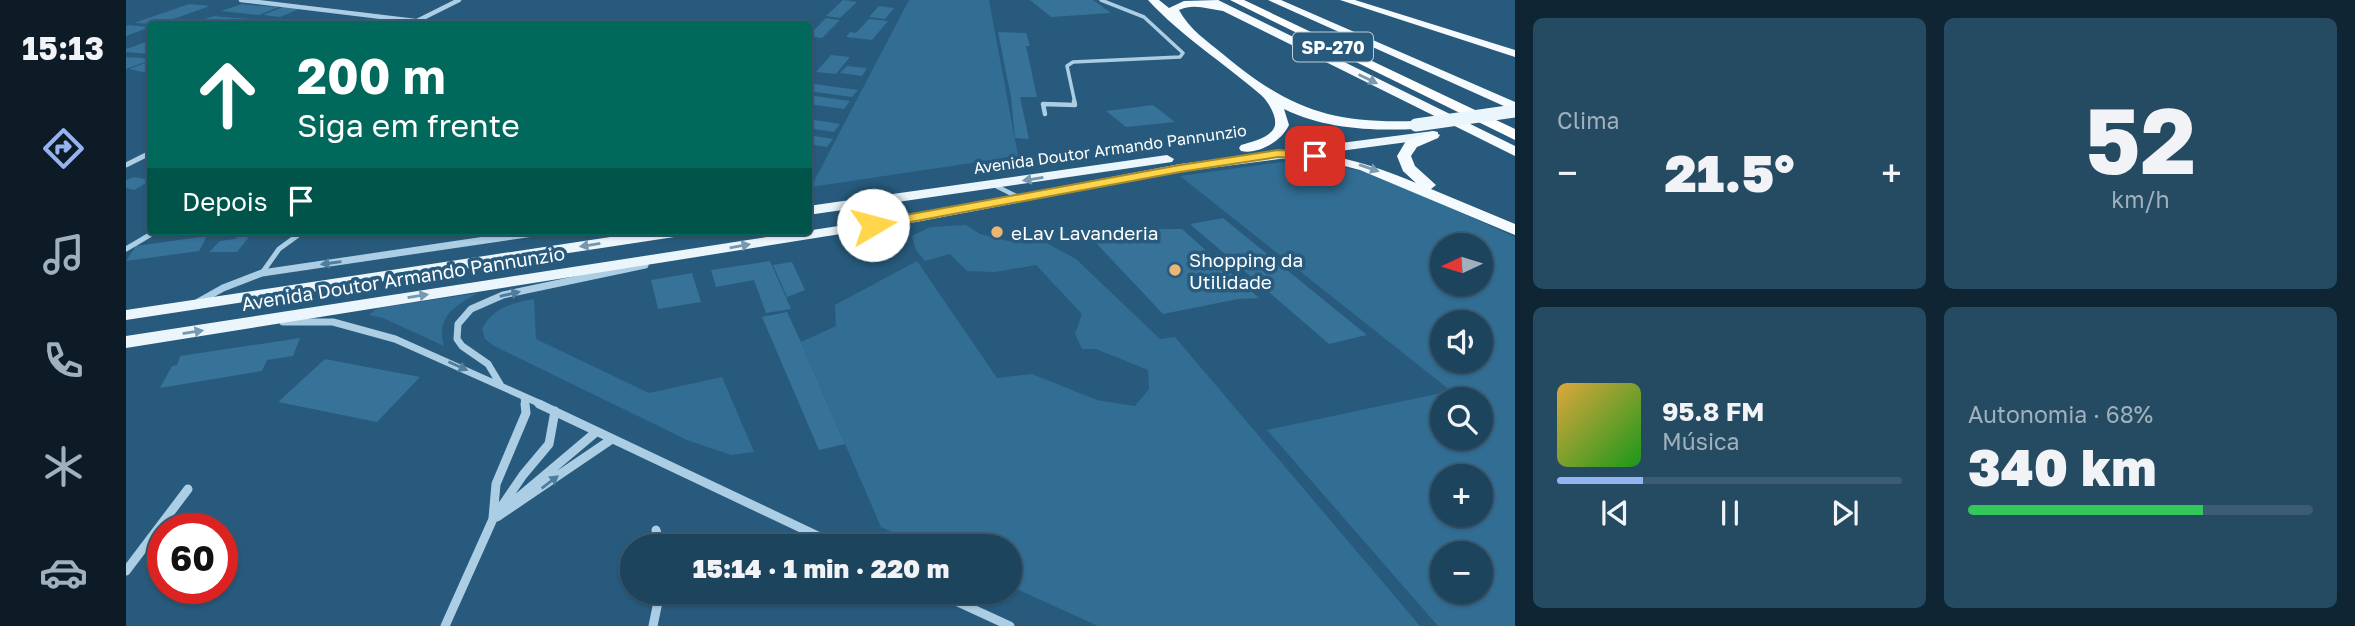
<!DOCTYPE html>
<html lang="pt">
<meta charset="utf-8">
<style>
:root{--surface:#1d445d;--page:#254b63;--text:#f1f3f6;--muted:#a0b0bc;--line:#3b5c72;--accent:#95b2f1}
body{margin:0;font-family:"Golos Text",sans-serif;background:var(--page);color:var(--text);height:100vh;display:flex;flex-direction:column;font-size:26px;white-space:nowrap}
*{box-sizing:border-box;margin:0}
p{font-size:23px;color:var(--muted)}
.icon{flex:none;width:38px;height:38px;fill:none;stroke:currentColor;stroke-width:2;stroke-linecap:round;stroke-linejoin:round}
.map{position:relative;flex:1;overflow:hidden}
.drawer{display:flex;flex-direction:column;gap:18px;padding:18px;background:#102533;width:840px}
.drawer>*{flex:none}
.guide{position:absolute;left:21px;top:21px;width:665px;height:214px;border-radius:7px;box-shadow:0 2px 5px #0004,0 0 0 2px var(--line);background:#00695c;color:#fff;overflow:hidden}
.needle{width:46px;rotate:266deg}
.buttons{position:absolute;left:1304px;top:233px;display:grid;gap:14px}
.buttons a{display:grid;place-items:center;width:63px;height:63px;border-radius:50%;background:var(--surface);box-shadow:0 2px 5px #0004,0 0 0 2px var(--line);font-size:35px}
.speed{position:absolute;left:21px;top:513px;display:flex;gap:14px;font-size:35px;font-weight:700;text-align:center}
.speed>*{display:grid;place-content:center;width:91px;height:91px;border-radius:50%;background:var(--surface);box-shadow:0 2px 5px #0004,0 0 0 2px var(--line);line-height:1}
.speed .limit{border:10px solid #d22;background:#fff;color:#111}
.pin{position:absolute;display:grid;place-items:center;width:60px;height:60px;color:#fff;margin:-30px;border-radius:14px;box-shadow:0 4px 10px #0006}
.me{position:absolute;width:77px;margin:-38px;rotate:82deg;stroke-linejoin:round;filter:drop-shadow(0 0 5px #0008)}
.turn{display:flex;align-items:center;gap:24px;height:147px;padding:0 35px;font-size:32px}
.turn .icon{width:91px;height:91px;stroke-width:2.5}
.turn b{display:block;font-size:49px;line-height:60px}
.then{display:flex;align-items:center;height:66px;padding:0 35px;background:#0003;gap:14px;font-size:26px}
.big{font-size:52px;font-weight:800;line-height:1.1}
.drawer .card{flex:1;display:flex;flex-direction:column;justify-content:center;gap:10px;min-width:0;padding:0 24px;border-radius:10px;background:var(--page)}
.drawer .dial{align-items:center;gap:0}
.dial b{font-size:91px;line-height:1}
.song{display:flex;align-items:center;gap:21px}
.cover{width:84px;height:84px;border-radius:10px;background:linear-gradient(135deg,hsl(40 70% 55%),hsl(120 70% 35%))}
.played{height:7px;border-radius:4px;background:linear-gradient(90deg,var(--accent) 25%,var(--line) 25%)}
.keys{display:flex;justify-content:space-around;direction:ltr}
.heat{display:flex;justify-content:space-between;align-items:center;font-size:38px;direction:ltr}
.charge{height:10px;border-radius:5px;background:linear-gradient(90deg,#34c759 68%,var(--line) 0)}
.drawer .tiles{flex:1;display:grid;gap:18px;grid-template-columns:repeat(2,1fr)}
.trip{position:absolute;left:494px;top:534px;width:402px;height:70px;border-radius:35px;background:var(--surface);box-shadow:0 2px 5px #0004,0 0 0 2px var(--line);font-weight:800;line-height:70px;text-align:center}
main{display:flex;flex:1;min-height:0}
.tabs{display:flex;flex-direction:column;width:126px;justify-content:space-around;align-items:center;background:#0c1b25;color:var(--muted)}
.tabs .icon{width:49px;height:49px}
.tabs .on{color:var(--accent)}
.tabs b{font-size:32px;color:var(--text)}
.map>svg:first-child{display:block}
.green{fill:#326d93;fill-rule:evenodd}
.building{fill:#377298}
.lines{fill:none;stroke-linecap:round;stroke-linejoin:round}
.path{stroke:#abcee4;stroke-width:2.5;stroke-dasharray:2.5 4.5;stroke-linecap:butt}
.service-far2{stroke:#abcee4;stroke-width:3.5}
.service-far1{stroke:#abcee4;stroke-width:4.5}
.service{stroke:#abcee4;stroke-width:5}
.minor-far3{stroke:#abcee4;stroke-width:4.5}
.minor-far2{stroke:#abcee4;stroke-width:5}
.minor-far1{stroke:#abcee4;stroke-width:7}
.minor{stroke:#abcee4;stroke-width:9}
.primary{fill:#ebf5fc;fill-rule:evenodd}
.trunk{fill:#f5fafe;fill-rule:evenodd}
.motorway{fill:#fff;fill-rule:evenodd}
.primary-bridge{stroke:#ebf5fc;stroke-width:13}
.oneway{fill:#799ab0}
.oneway2{fill:#7598af}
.oneway3{fill:#4f7d9b}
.route{fill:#ffd54a;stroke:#a68a30;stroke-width:2}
.poi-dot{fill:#ecb571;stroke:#275a7c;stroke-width:2.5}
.labels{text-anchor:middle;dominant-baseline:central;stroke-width:7;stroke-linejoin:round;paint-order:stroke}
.far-street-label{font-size:16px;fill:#fff;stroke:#275a7c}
.shield{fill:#275a7c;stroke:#beced8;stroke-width:2}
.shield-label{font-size:18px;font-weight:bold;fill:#fff}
.poi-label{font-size:19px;fill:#fff;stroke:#275a7c;text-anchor:start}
.street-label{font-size:19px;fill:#fff;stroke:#275a7c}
</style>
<main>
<nav class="tabs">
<b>15:13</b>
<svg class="icon on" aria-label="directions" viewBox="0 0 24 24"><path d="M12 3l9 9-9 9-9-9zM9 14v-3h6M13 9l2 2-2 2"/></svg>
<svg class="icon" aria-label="music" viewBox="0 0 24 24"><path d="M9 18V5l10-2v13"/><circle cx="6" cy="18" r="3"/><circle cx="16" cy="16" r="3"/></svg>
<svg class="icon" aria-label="phone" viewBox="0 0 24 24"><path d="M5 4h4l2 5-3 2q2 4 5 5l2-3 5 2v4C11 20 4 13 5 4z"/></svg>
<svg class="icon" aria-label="climate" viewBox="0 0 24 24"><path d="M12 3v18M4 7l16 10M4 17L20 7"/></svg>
<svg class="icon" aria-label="car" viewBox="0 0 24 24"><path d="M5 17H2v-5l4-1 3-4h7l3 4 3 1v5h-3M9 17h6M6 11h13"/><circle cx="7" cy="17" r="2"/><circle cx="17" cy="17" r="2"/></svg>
</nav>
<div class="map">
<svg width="1389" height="626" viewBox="0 0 1389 626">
<rect width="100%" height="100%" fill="#275a7c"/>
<!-- green -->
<path class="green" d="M783 0H863L892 156 685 187Z
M1156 162 1198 163 1250 174 1389 237V626H1312L1141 430 1325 391 1054 176ZM1316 245H1354V284H1316ZM1316 322H1354V360H1316ZM1316 399H1354V438H1316ZM1316 476H1354V514H1316ZM1316 553H1354V592H1316Z
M840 225 854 234 882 241 913 239 950 259 1034 339 1049 337 1294 626H972L884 586V546H796L755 527 675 342 710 326 709 305 791 261 871 378 906 374 971 400 1009 406 1023 389 1022 370 970 349H956L949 334 956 314 910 265 869 272 841 271 824 254 799 261 790 250 786 236 804 227Z
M352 293C328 306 310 317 318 346L257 318 243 315 252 308Z
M408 299 410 339 523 393 596 377 628 452 605 455 561 440 368 346 359 339 356 329C367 307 386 303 408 299Z"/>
<!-- building -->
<path class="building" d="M717 0 731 2 714 18 700 16Z
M904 0H967L985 13 925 17Z
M63 4 84 6 33 24 8 23Z
M116 4 124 5 153 7 133 15 95 11Z
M753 6 768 8 759 19 743 17Z
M157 7 173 9 154 17 137 15Z
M88 16 96 17 126 19 113 24 66 23Z
M700 18 714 20 696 38 682 36Z
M743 19 762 21 746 40 720 37 724 32 730 33Z
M0 26 3 25 24 27 0 36Z
M872 32 900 33 904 46H900L911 97H894L903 139 889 138 885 97Z
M20 42 24 43V54L0 52V49Z
M705 55 724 57 710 74 690 72Z
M0 57 17 58 24 60 0 69Z
M24 61V72L22 73 3 69Z
M721 66 741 68 736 76 714 73Z
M682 83 732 90 726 97 682 91Z
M682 95 724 101 718 109 682 104Z
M1027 105 1049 122 1000 127 980 111Z
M682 119 714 124 708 132 682 128Z
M682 135 707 139 701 147 682 144Z
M8 177 24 180V181L8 190 0 188V180Z
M1097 218 1241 335 1203 344 1064 224Z
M1033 229H1056L1133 298 1112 299 1037 314 970 243 987 236H1013Z
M127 232 111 252H83L94 241 109 239 114 233Z
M81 236 73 251 0 261 10 246Z
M644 261 665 309 640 313 628 280 590 287 585 270Z
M666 262 679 290 661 297 647 265Z
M566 273 575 302 532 309 525 280Z
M661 312 675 342 719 444 693 450 636 317Z
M174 338 167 356 141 360 136 371 34 388 46 366 51 365 54 356Z
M199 359 294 377 251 422 152 402Z"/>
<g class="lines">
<!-- path -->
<path class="path" d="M1044 145 1112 135"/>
<!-- service-far2 -->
<path class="service-far2" d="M949 103 941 66 947 62 1054 57 1057 53 1018 17 975 0"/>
<!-- service-far1 -->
<path class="service-far1" d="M919 114 917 104 949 105 948 101
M868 185 894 198
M24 234 30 231
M172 234 177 231"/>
<!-- service -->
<path class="service" d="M0 249 27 233
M136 273 153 249 175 233"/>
<!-- minor-far3 -->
<path class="minor-far3" d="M115 0 289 21
M287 23 333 0"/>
<!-- minor-far2 -->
<path class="minor-far2" d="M0 165 24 153
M395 234 418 231"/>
<!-- minor-far1 -->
<path class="minor-far1" d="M72 302 97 288 136 273 407 233
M157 322H207L269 339 417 405
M374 384 362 364 336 346 331 339 332 324 345 309 377 295 519 265
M398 397 399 405"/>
<!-- minor -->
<path class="minor" d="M413 404 713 546
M381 507 470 432
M371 517 486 439
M367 518 370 484 400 413 399 404
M530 530 534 546
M0 571 62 489
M810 592 884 626
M319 626 367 519 397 475 423 444 429 411
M527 626 534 592"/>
<!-- primary -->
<path class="primary" d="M1307 131 1312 132V138L1054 172 790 222 0 348V336L790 214 1054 164Z
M1041 155 1048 159 1046 162 682 215V206Z
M524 231H563L555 236 0 320V310Z"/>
<!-- trunk -->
<path class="trunk" d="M1022 0H1033L1043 8 1058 1 1092 0 1389 146V156L1097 11C1082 9 1068 3 1053 10 1063 29 1081 41 1098 55 1163 109 1205 124 1290 121L1297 125 1290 129C1245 131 1199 129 1158 109L1163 125C1156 141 1132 155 1115 151L1113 148 1115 145C1125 142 1143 138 1148 128 1153 118 1141 100 1135 95 1098 63 1055 36 1022 0Z
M1142 0H1155L1389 102V111Z
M1214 0H1229L1389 50V57Z
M1307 131 1314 135 1312 138 1291 147 1285 156 1289 166 1310 185 1305 189 1389 224V235L1234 170 1203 162 1152 158 1145 154 1152 150C1208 154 1238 161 1290 183L1277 171 1271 156 1280 141Z"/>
<!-- motorway -->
<path class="motorway" d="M1104 0H1118L1389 129V140Z"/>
<!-- primary-bridge -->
<path class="primary-bridge" d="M1290 125 1389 111"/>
</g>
<!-- one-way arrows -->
<defs><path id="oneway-solid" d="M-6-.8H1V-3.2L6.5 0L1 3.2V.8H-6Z" transform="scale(1.75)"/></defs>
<g class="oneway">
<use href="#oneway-solid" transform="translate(1242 79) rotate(26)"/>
<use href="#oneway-solid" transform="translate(1243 168) rotate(19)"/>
</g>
<g class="oneway2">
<use href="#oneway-solid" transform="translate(907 179) rotate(171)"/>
<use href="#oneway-solid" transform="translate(464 245) rotate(171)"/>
<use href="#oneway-solid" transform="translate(614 246) rotate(-10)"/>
<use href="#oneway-solid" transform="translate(292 296) rotate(-9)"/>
<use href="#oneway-solid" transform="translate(67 332) rotate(-9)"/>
</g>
<g class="oneway3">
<use href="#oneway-solid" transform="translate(205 263) rotate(172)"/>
<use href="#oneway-solid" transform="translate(384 294) rotate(-13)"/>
<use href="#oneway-solid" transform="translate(332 366) rotate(24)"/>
<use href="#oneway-solid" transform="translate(424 482) rotate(-37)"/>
</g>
<!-- route -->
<path class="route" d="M1152 150 1189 152 1195 156 1189 159 1152 157 1054 172 747 229 740 225 747 221 1054 165Z"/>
<!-- markers -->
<g class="poi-dot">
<circle cx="871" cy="232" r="7"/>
<circle cx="1049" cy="270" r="7"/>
</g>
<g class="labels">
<!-- far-street labels -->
<g class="far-street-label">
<text transform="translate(984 149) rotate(-8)">Avenida Doutor Armando Pannunzio</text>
</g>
<!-- shield labels -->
<rect class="shield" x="1167" y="32.5" width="80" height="29" rx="5"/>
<g class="shield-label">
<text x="1207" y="47">SP-270</text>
</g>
<!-- poi labels -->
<g class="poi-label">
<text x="885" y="232">eLav Lavanderia</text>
<text x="1063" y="259">Shopping da<tspan x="1063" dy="22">Utilidade</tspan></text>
</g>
<!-- street labels -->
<g class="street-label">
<text transform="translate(277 278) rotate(-9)">Avenida Doutor Armando Pannunzio</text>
</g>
</g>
</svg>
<div class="buttons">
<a><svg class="needle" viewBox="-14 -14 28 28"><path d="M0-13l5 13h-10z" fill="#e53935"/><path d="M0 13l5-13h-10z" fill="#a0b0bc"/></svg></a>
<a><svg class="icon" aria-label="sound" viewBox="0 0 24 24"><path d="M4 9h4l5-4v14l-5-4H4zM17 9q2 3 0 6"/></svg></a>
<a><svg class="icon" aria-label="search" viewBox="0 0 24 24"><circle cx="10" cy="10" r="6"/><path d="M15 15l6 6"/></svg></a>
<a>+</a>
<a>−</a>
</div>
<div class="speed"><div class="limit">60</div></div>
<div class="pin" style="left:1189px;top:156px;background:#d93025"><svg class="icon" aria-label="arrive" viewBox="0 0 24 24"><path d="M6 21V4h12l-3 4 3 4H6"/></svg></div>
<svg class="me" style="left:747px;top:225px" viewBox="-20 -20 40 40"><circle r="19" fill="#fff"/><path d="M0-13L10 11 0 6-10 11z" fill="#ffd54a"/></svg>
<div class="trip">15:14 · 1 min · 220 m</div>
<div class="guide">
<div class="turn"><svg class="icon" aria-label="ahead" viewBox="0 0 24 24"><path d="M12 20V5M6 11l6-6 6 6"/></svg><div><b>200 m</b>Siga em frente</div></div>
<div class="then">Depois<svg class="icon" aria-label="arrive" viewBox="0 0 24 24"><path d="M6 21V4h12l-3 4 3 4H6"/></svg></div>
</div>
</div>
<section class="drawer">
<div class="tiles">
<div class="card"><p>Clima</p>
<div class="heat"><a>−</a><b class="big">21.5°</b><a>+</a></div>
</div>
<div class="card dial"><b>52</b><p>km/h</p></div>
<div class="card">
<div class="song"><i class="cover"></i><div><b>95.8 FM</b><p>Música</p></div></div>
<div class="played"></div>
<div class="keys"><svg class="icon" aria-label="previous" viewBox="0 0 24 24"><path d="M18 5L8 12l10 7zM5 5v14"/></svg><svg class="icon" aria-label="pause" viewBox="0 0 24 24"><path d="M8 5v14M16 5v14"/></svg><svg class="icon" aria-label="next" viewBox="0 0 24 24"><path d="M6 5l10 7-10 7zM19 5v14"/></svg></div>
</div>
<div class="card"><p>Autonomia · 68%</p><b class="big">340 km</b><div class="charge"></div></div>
</div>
</section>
</main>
